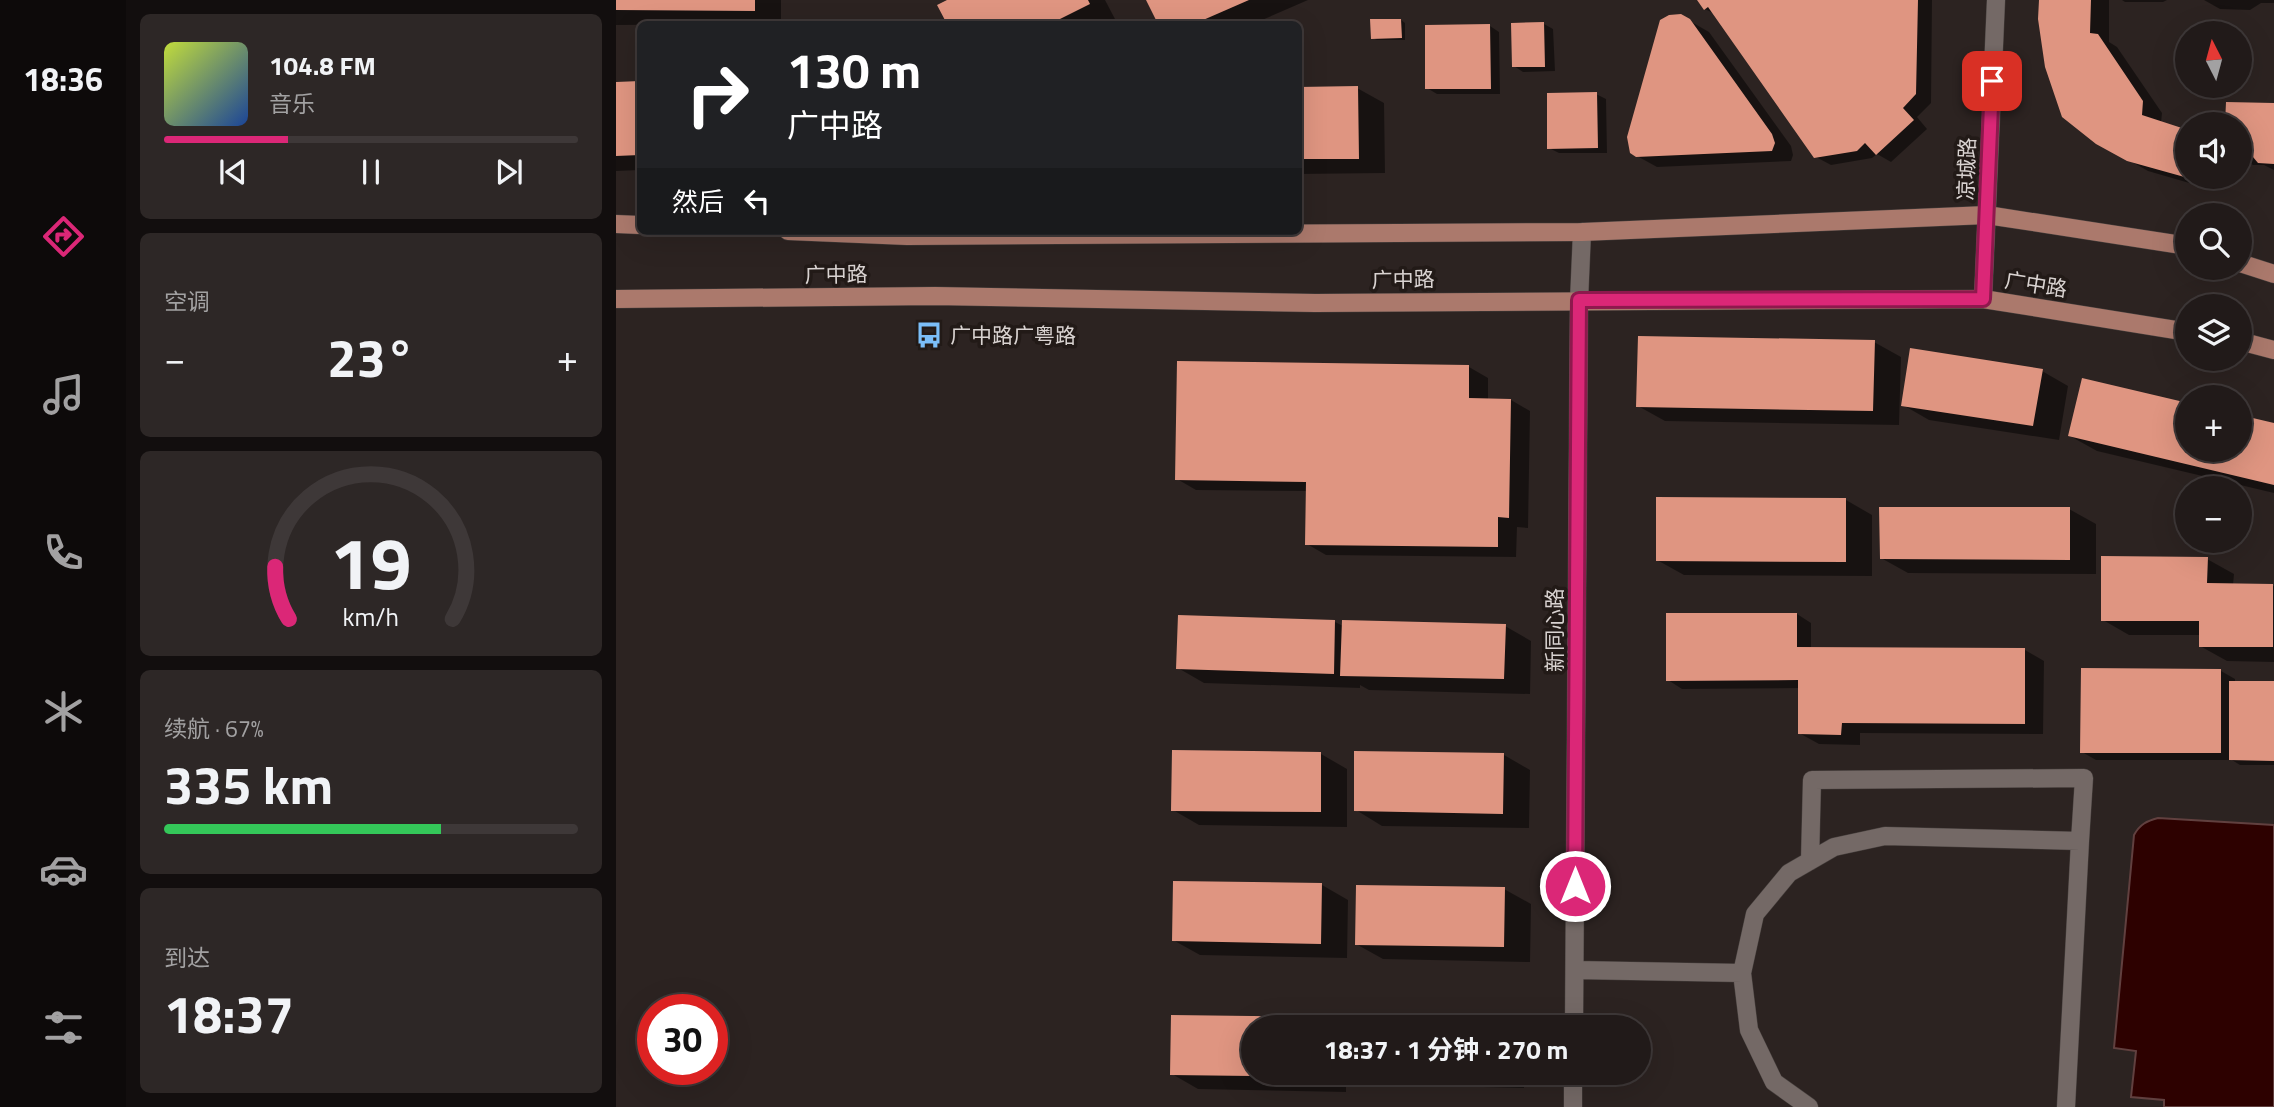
<!DOCTYPE html>
<html lang="zh">
<meta charset="utf-8">
<style>
:root{--surface:#211a19;--page:#2d2726;--text:#f1f3f6;--muted:#a2a1a2;--line:#3e3838;--accent:#db2777}
body{margin:0;font-family:"Titillium Web","Noto Sans SC",sans-serif;background:var(--page);color:var(--text);height:100vh;display:flex;flex-direction:column;font-size:26px;white-space:nowrap}
*{box-sizing:border-box;margin:0}
p{font-size:23px;color:var(--muted)}
.icon{flex:none;width:38px;height:38px;fill:none;stroke:currentColor;stroke-width:2;stroke-linecap:round;stroke-linejoin:round}
.map{position:relative;flex:1;overflow:hidden}
.drawer{display:flex;flex-direction:column;gap:14px;padding:14px;background:#120e0e;width:490px}
.drawer>*{flex:none}
.guide{position:absolute;left:21px;top:21px;width:665px;height:214px;border-radius:10px;box-shadow:0 7px 28px #0002,0 0 0 2px var(--line);background:#202124;color:#fff;overflow:hidden}
.needle{width:46px;rotate:354deg}
.buttons{position:absolute;left:1559px;top:21px;display:grid;gap:14px}
.buttons a{display:grid;place-items:center;width:77px;height:77px;border-radius:50%;background:var(--surface);box-shadow:0 7px 28px #0002,0 0 0 2px var(--line);font-size:35px}
.speed{position:absolute;left:21px;top:994px;display:flex;gap:14px;font-size:35px;font-weight:700;text-align:center}
.speed>*{display:grid;place-content:center;width:91px;height:91px;border-radius:50%;background:var(--surface);box-shadow:0 7px 28px #0002,0 0 0 2px var(--line);line-height:1}
.speed .limit{border:10px solid #d22;background:#fff;color:#111}
.pin{position:absolute;display:grid;place-items:center;width:60px;height:60px;color:#fff;margin:-30px;border-radius:14px;box-shadow:0 4px 10px #0006}
.me{position:absolute;width:77px;margin:-38px;rotate:0deg;stroke-linejoin:round;filter:drop-shadow(0 0 5px #0008)}
.turn{display:flex;align-items:center;gap:24px;height:147px;padding:0 35px;font-size:32px}
.turn .icon{width:91px;height:91px;stroke-width:2.5}
.turn b{display:block;font-size:49px;line-height:60px}
.then{display:flex;align-items:center;height:66px;padding:0 35px;background:#0003;gap:14px;font-size:26px}
.big{font-size:52px;font-weight:700;line-height:1.1}
.drawer .card{flex:1;display:flex;flex-direction:column;justify-content:center;gap:10px;min-width:0;padding:0 24px;border-radius:10px;background:var(--page)}
.drawer .dial{align-items:center;gap:0}
.dial svg{height:182px;overflow:visible;fill:none;stroke:var(--line);stroke-width:7;stroke-linecap:round;text-anchor:middle}
.dial text{fill:var(--text);stroke:none}
.song{display:flex;align-items:center;gap:21px}
.cover{width:84px;height:84px;border-radius:10px;background:linear-gradient(135deg,hsl(70 70% 55%),hsl(220 70% 35%))}
.played{height:7px;border-radius:4px;background:linear-gradient(90deg,var(--accent) 30%,var(--line) 30%)}
.keys{display:flex;justify-content:space-around;direction:ltr}
.heat{display:flex;justify-content:space-between;align-items:center;font-size:38px;direction:ltr}
.charge{height:10px;border-radius:5px;background:linear-gradient(90deg,#34c759 67%,var(--line) 0)}
.trip{position:absolute;left:625px;top:1015px;width:410px;height:70px;border-radius:35px;background:var(--surface);box-shadow:0 7px 28px #0002,0 0 0 2px var(--line);font-weight:700;line-height:70px;text-align:center}
main{display:flex;flex:1;min-height:0}
.tabs{display:flex;flex-direction:column;width:126px;justify-content:space-around;align-items:center;background:#0d0a0a;color:var(--muted)}
.tabs .icon{width:49px;height:49px}
.tabs .active{color:var(--accent)}
.tabs b{font-size:32px;color:var(--text)}
.map>svg:first-child{display:block}
.water{fill:#2d0100;stroke:#61403f;stroke-width:2}
.shadow{fill:#0007}
.building{fill:#df9581}
.lines{fill:none;stroke-linecap:round;stroke-linejoin:round}
.minor-casing{stroke:#47403e;stroke-width:19}
.major-casing{stroke:#47403e;stroke-width:19}
.minor{stroke:#746966;stroke-width:18}
.major{stroke:#ab796c;stroke-width:18}
.route-casing{stroke:#8e194d;stroke-width:18}
.route{stroke:#db2777;stroke-width:12}
.labels{text-anchor:middle;dominant-baseline:central;stroke-width:7;stroke-linejoin:round;paint-order:stroke}
.street-label{font-size:21px;fill:#d9d3d1;stroke:#221a17}
.poi-label{font-size:21px;fill:#d9d3d1;stroke:#221a17;text-anchor:start}
</style>
<main>
<nav class="tabs">
<b>18:36</b>
<svg class="icon active" aria-label="directions" viewBox="0 0 24 24"><path d="M12 3l9 9-9 9-9-9zM9 14v-3h6M13 9l2 2-2 2"/></svg>
<svg class="icon" aria-label="music" viewBox="0 0 24 24"><path d="M9 18V5l10-2v13"/><circle cx="6" cy="18" r="3"/><circle cx="16" cy="16" r="3"/></svg>
<svg class="icon" aria-label="phone" viewBox="0 0 24 24"><path d="M5 4h4l2 5-3 2q2 4 5 5l2-3 5 2v4C11 20 4 13 5 4z"/></svg>
<svg class="icon" aria-label="climate" viewBox="0 0 24 24"><path d="M12 3v18M4 7l16 10M4 17L20 7"/></svg>
<svg class="icon" aria-label="car" viewBox="0 0 24 24"><path d="M5 17H2v-5l4-1 3-4h7l3 4 3 1v5h-3M9 17h6M6 11h13"/><circle cx="7" cy="17" r="2"/><circle cx="17" cy="17" r="2"/></svg>
<svg class="icon" aria-label="filters" viewBox="0 0 24 24"><path d="M4 7h16M4 17h16"/><circle cx="9" cy="7" r="2"/><circle cx="15" cy="17" r="2"/></svg>
</nav>
<section class="drawer">
<div class="card">
<div class="song"><i class="cover"></i><div><b>104.8 FM</b><p>音乐</p></div></div>
<div class="played"></div>
<div class="keys"><svg class="icon" aria-label="previous" viewBox="0 0 24 24"><path d="M18 5L8 12l10 7zM5 5v14"/></svg><svg class="icon" aria-label="pause" viewBox="0 0 24 24"><path d="M8 5v14M16 5v14"/></svg><svg class="icon" aria-label="next" viewBox="0 0 24 24"><path d="M6 5l10 7-10 7zM19 5v14"/></svg></div>
</div>
<div class="card"><p>空调</p>
<div class="heat"><a>−</a><b class="big">23°</b><a>+</a></div>
</div>
<div class="card dial"><svg viewBox="0 0 100 80">
<path d="M14 69A42 42 0 1 1 86 69"/>
<path d="M14 69A42 42 0 0 1 8 46" stroke="#db2777"/>
<text x="50" y="56" font-size="32" font-weight="700">19</text>
<text x="50" y="72" font-size="11">km/h</text>
</svg></div>
<div class="card"><p>续航 · 67%</p><b class="big">335 km</b><div class="charge"></div></div>
<div class="card"><p>到达</p><b class="big">18:37</b></div>
</section>
<div class="map">
<svg width="1658" height="1107" viewBox="0 0 1658 1107">
<rect width="100%" height="100%" fill="#2c2321"/>
<!-- water -->
<path class="water" d="M1542 818 1658 825V1107H1548V1100L1515 1097 1520 1051 1498 1048 1518 835C1524 824 1531 821 1542 818Z"/>
<!-- shadow -->
<path class="shadow" d="M0 0H165V24L0 25Z
M334 0H489L499 19 489 24H333L323 6Z
M532 0H692L637 24H544Z
M1083 0H1316L1315 103 1301 117 1311 129 1275 162 1261 154 1256 158 1215 165 1200 157 1099 14 1089 9Z
M1424 0H1493V42L1501 47 1546 113 1545 123 1572 177H1596L1594 189 1532 171 1481 142Z
M1506 0H1551L1547 2H1509Z
M1588 0H1658V3H1645L1634 10 1604 9Z
M1065 16 1093 32 1175 146 1177 155 1175 161 1041 167 1021 156Z
M785 20 789 23V40H761L756 38Z
M928 24 937 29 939 71 907 72 898 66Z
M874 26 883 32 884 94H821L811 88Z
M24 83V170L0 171V84Z
M741 88 768 103 769 173 682 174V89Z
M980 94 990 99 991 153H943L933 148Z
M1611 104 1658 105V170L1648 165H1637L1624 157V124H1611Z
M1258 342 1285 357 1283 425 1049 421 1022 406Z
M853 367 872 378V400H895L914 411 912 528 901 527 900 557 710 555 691 544 692 491 580 490 561 479Z
M1426 371 1452 386 1443 440 1313 420 1287 405Z
M1624 417 1658 425V493L1481 451 1454 436 1572 450H1624Z
M1230 500 1256 515V576L1068 575 1041 560Z
M1453 509 1480 524V574L1292 573 1265 558Z
M1591 559 1618 574 1617 585 1658 586V662L1611 661 1584 646V635H1513L1487 620Z
M1181 614 1195 623V649L1409 650 1428 661 1427 734 1244 733V745L1203 744 1183 733 1184 688 1066 689 1052 680Z
M719 622 727 626H889L915 641 914 694 753 690 744 685V688L588 683 562 668Z
M1605 671 1619 679V683H1658V765H1624L1616 760H1480L1466 752Z
M705 754 731 769V827L583 825 557 810Z
M888 755 914 770 913 828 766 826 740 810Z
M706 885 732 900 731 958 584 955 557 940Z
M888 889 915 904 914 962 767 959 740 944Z
M557 1017 704 1019 719 1027H637V1073H730V1092L582 1089 556 1074Z
M802 1021 883 1023 890 1027H802Z
M804 1073H908V1088L827 1086Z"/>
<!-- building -->
<path class="building" d="M0 0H139V11L0 10Z
M331 0H472L474 4 434 24H331L321 5Z
M530 0H633L578 24H542Z
M1081 0H1302L1300 94 1287 108 1298 120 1260 155 1249 143 1241 151 1198 158 1092 7 1088 10Z
M1423 0H1475L1474 33 1482 34 1527 101 1526 115 1572 130V178L1511 161 1480 144 1446 117 1429 67 1422 19Z
M1065 14 1074 19 1156 134 1159 143 1156 151 1020 157 1014 153 1011 137 1044 20 1053 15Z
M754 19H785L786 38 755 39Z
M928 22 929 67H896L895 23Z
M874 24 875 89H809V25Z
M24 81V155L0 156V82Z
M742 86 743 159H682V87Z
M981 92 982 148 931 149V93Z
M1610 102 1658 103V164L1642 163 1632 151 1624 150V124H1609Z
M1022 336 1259 340 1257 411 1020 407Z
M1294 348 1427 369 1417 426 1285 406Z
M561 361 853 365V398L895 399 893 518 882 517V547L689 545 690 482 559 480Z
M1466 378 1572 403V450H1624V415L1658 423V485L1452 436Z
M1040 497 1230 498V562L1040 561Z
M1263 507H1454V560L1264 559Z
M1485 556 1592 557 1591 583 1657 584V647H1583V621H1485Z
M1050 613H1181V647L1409 648V724L1226 723 1225 735 1182 734V680L1050 681Z
M562 615 719 620 718 674 560 669Z
M726 620 890 624 888 679 724 676Z
M1465 668 1605 669V753H1464Z
M1613 681H1658V761L1613 760Z
M556 750 705 752V812L555 811Z
M738 751 888 753 887 814 738 811Z
M557 881 706 883 705 944 556 941Z
M740 885 889 887 888 947 739 945Z
M555 1015 705 1017 704 1027H637V1073H704V1077L554 1075Z
M801 1019 884 1022 883 1027H800Z"/>
<g class="lines">
<!-- minor casing -->
<g class="minor-casing">
<path id="minor" d="M1367 299 1380 0
M1194 861 1196 780 1468 778 1464 841
M959 970 1126 973
M958 1027 963 301 966 232
M957 1107V1073
M1193 1107 1158 1082 1133 1030 1126 973 1139 914 1173 873 1218 847 1269 836 1464 841 1450 1107"/>
</g>
<!-- major casing -->
<g class="major-casing">
<path id="major" d="M0 224 24 225
M172 231 291 236 966 232 1371 215 1572 246
M1624 263 1658 274
M0 299 319 296 699 303 1367 299 1572 332
M1624 341 1658 350"/>
</g>
<!-- minor -->
<use href="#minor" class="minor"/>
<!-- major -->
<use href="#major" class="major"/>
</g>
<g class="lines">
<!-- route casing -->
<g class="route-casing">
<path id="route" d="M959 886 963 300 1367 299 1376 81"/>
</g>
<!-- route -->
<use href="#route" class="route"/>
</g>
<!-- icons -->
<defs>
<g id="bus-bare" transform="scale(2.1)"><path d="M-5-6H5V4H4V6H2V4H-2V6H-4V4H-5ZM-3.5-4V0h7V-4ZM-3.5 1.2v1.5H-2V1.2ZM2 1.2v1.5H3.5V1.2Z" fill="#7bbef8" stroke="#221a17" stroke-width="2.5" paint-order="stroke"/></g>
</defs>
<g fill-rule="evenodd">
<use href="#bus-bare" x="313" y="335"/>
</g>
<g class="labels">
<!-- street labels -->
<g class="street-label">
<text transform="translate(1350 169) rotate(-88)">凉城路</text>
<text transform="translate(220 274) rotate(-1)">广中路</text>
<text transform="translate(787 279) rotate(-1)">广中路</text>
<text transform="translate(1420 284) rotate(9)">广中路</text>
<text transform="translate(938 630) rotate(-90)">新同心路</text>
</g>
<!-- poi labels -->
<g class="poi-label">
<text x="334" y="335">广中路广粤路</text>
</g>
</g>
</svg>
<div class="buttons">
<a><svg class="needle" viewBox="-14 -14 28 28"><path d="M0-13l5 13h-10z" fill="#e53935"/><path d="M0 13l5-13h-10z" fill="#a2a1a2"/></svg></a>
<a><svg class="icon" aria-label="sound" viewBox="0 0 24 24"><path d="M4 9h4l5-4v14l-5-4H4zM17 9q2 3 0 6"/></svg></a>
<a><svg class="icon" aria-label="search" viewBox="0 0 24 24"><circle cx="10" cy="10" r="6"/><path d="M15 15l6 6"/></svg></a>
<a><svg class="icon" aria-label="layers" viewBox="0 0 24 24"><path d="M12 4l9 5-9 5-9-5zM3 14l9 5 9-5"/></svg></a>
<a>+</a>
<a>−</a>
</div>
<div class="speed"><div class="limit">30</div></div>
<div class="pin" style="left:1376px;top:81px;background:#d93025"><svg class="icon" aria-label="arrive" viewBox="0 0 24 24"><path d="M6 21V4h12l-3 4 3 4H6"/></svg></div>
<svg class="me" style="left:959px;top:886px" viewBox="-20 -20 40 40"><circle r="17" fill="#db2777" stroke="#fff" stroke-width="3"/><path d="M0-11L8 9 0 5-8 9z" fill="#fff"/></svg>
<div class="trip">18:37 · 1 分钟 · 270 m</div>
<div class="guide">
<div class="turn"><svg class="icon" aria-label="right" viewBox="0 0 24 24"><path d="M7 20v-9h11M14 6l5 5-5 5"/></svg><div><b>130 m</b>广中路</div></div>
<div class="then">然后<svg class="icon" aria-label="left" viewBox="0 0 24 24"><path d="M17 20v-9H6M10 6l-5 5 5 5"/></svg></div>
</div>
</div>
</main>
